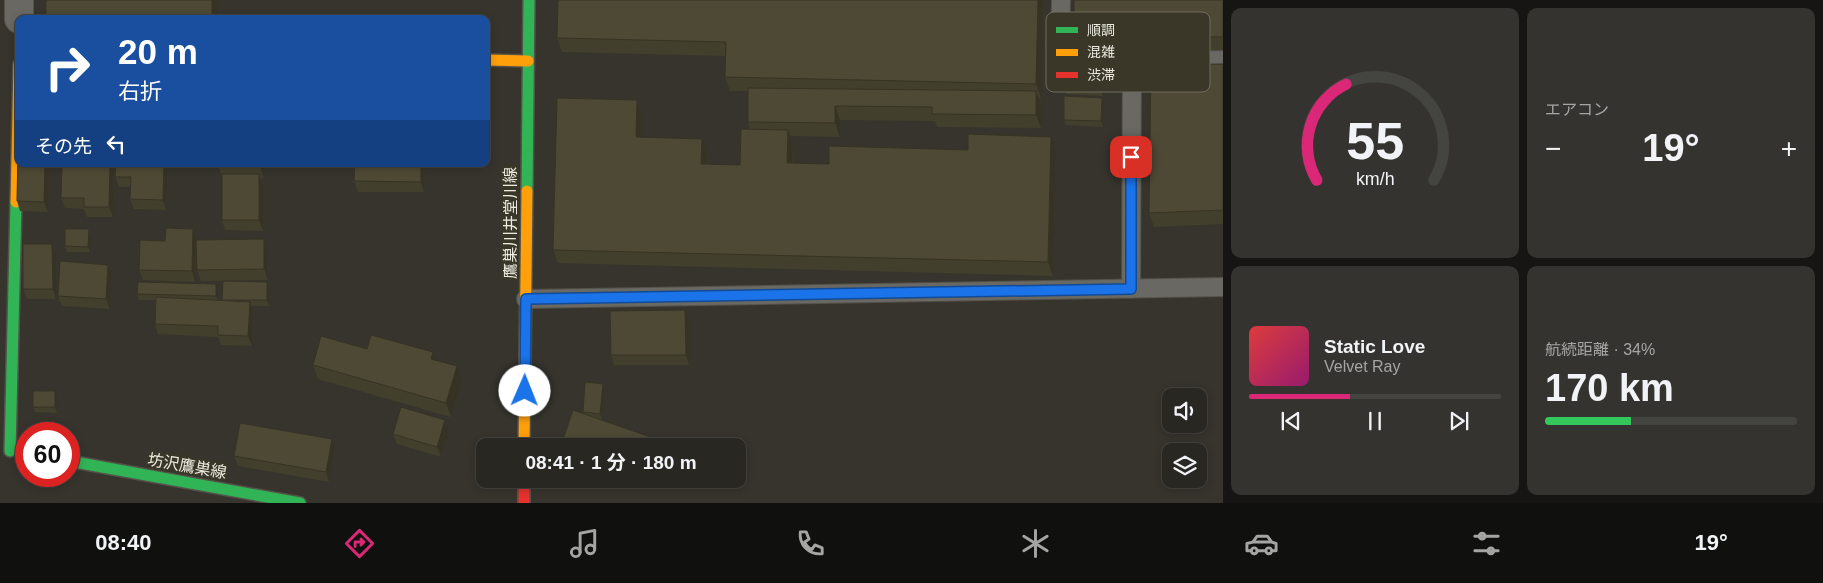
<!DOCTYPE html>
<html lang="ja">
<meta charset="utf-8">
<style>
:root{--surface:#282722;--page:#34332f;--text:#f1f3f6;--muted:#a5a5a5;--line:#444440;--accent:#db2777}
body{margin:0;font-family:Helvetica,"Noto Sans JP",sans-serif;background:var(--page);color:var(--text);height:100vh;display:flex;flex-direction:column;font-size:19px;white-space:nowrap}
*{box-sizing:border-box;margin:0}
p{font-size:16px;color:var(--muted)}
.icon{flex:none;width:28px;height:28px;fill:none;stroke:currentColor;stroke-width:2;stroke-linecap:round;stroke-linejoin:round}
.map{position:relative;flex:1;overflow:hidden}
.sheet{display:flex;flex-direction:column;gap:8px;padding:8px;background:#161513;width:600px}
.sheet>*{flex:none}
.banner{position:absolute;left:15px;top:15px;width:475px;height:152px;border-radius:10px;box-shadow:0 2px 8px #0003,0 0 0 1px var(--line);background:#1a4fa0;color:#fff;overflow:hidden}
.controls{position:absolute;left:1162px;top:388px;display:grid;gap:10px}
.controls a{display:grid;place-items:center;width:45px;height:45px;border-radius:10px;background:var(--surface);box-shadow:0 2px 8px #0003,0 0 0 1px var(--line);font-size:25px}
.speed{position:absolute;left:15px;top:422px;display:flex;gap:10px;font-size:25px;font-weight:700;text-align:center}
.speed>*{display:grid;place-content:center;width:65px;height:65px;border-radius:50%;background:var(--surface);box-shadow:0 2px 8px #0003,0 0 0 1px var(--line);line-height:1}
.speed .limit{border:8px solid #d22;background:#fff;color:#111}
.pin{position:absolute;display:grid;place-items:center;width:42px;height:42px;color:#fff;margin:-21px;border-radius:10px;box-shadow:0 2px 8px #0006}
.me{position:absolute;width:55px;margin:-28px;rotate:1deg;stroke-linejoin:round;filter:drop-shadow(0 0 4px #0008)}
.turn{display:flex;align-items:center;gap:18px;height:105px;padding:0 20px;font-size:22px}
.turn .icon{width:65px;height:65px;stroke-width:2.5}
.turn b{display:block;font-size:35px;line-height:42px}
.then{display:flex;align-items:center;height:48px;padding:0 20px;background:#0003;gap:10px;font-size:19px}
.big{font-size:38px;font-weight:700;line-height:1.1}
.sheet .card{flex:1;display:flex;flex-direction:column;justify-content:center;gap:8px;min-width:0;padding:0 18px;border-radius:10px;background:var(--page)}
.sheet .dial{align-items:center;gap:0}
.dial svg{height:130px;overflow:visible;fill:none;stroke:var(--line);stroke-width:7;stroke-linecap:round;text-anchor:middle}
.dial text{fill:var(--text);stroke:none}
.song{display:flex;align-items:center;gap:15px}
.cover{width:60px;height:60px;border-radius:8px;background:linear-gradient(135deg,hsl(0 70% 55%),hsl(320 70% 35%))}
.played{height:5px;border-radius:2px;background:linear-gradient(90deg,var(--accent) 40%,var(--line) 40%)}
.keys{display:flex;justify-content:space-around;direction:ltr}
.heat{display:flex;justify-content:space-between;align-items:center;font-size:28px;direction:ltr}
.charge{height:8px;border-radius:4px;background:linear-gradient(90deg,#34c759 34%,var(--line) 0)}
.sheet .tiles{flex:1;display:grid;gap:8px;grid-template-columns:repeat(2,1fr)}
.trip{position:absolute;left:476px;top:438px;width:270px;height:50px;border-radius:10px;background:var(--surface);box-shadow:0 2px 8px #0003,0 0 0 1px var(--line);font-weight:700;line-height:50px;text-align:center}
.tab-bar{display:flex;height:80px;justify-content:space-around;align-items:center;background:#10100e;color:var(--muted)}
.tab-bar .icon{width:35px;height:35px}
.tab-bar .current{color:var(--accent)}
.tab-bar b{font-size:22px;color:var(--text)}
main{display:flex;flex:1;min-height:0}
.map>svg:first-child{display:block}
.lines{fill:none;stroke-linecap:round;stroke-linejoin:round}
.lane-casing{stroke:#53514a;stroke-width:20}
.street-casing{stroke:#53514a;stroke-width:30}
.fast-casing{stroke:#53514a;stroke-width:14}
.slow-casing{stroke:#53514a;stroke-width:14}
.jam-casing{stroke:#53514a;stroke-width:14}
.lane{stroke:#6a6863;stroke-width:18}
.street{stroke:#6a6863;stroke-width:28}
.fast{stroke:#30b455;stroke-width:11}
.slow{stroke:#ff9f0a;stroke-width:11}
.jam{stroke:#e5322d;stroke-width:11}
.wall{fill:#433f2d}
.shaded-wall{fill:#373324}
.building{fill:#4e4934;stroke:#373324}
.route-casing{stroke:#114b97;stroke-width:12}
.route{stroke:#1a73e8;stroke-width:9}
.labels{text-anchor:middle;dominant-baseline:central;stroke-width:5;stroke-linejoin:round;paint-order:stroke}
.street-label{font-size:16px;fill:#ebe9e0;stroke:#3a3729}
.key{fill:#3a3729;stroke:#6f6c60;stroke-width:1}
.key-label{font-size:14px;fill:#ebe9e0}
</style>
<main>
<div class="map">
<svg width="1223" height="503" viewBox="0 0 1223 503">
<rect width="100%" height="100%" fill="#36342d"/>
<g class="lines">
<!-- lane casing -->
<g class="lane-casing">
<path id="lane" d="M1061 0 1060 61 1132 62 1223 60
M1131 289 1132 62
M526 299 1223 287"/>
</g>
<!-- street casing -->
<g class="street-casing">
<path id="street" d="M19 19V0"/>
</g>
<!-- fast casing -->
<g class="fast-casing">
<path id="fast" d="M527 191 529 0
M10 451 16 202
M69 461 300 503"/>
</g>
<!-- slow casing -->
<g class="slow-casing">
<path id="slow" d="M486 60 528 61
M16 202 19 64
M524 446 527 191"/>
</g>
<!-- jam casing -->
<g class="jam-casing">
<path id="jam" d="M524 479V503"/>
</g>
<!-- lane -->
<use href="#lane" class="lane"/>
<!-- street -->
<use href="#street" class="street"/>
<!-- fast -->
<use href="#fast" class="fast"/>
<!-- slow -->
<use href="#slow" class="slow"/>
<!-- jam -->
<use href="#jam" class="jam"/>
</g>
<!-- wall -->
<path class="wall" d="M558 0H1043L1041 98H1039L1041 104V128L937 127 935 121 840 120V137L790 136 793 144V163L829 164 968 150H1056L1053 276 558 263 553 250 637 100 642 114 641 138 702 139 707 153V164L740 165 750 129 748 122V91H730L725 77 726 56 562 52 557 38Z
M1223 0V50H1079L1074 36Z
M1223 64V224L1154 227 1149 213Z
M1102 66 1104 72 1103 96 1066 94 1064 89Z
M1104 103 1103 127 1066 125 1064 120Z
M49 164 48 212 20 211 17 201Z
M114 164 113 217H87L84 209 65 208 61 198Z
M116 164H168L166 210 134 209 130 199V187H119L115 177Z
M218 164H264V178H261L263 185V231L225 230 222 220V176L218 166Z
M355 164H425L424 192H358L354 181Z
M89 229 91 235 90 252H67L65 246Z
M196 239V240L264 239 267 249 268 280 201 281 197 270 196 243 195 282 143 280 139 270 165 241Z
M52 244 56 254V299H27L23 289Z
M112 275 110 309 62 306 58 296Z
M267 282 269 288V306H251L253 312 252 346 221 345 218 337 158 334 155 324 156 300H139L137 294 218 289V300H223H222Z
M689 321V365H614L611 355Z
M367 349 433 352 436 361 457 366 462 380 451 417 318 379 313 365Z
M603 384 605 390 602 419H598L658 446H561V445L583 414V412Z
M55 391 57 396V413L35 412 33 407Z
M449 430 441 457 397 444 393 434Z
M335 449 329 482 238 466 234 456Z
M631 479H649L647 484Z"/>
<!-- shaded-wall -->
<path class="shaded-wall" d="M212 0H217L218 19H212Z
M1038 0H1043L1041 98 1036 84Z
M1102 66 1104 72 1103 96 1101 90Z
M486 67 489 74 488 114 486 108Z
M1036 91 1041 104V128L1036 115Z
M1102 98 1104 103 1103 127 1101 121Z
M637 100 642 114 641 151 636 137Z
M835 106 840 120V137L835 123Z
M788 130 793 144 792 177 787 163Z
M1051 137 1056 150 1053 276 1048 262Z
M702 139 707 153 706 178 701 164Z
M45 164H49L48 212 44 202Z
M110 164H114L113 217 109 207Z
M164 164H168L166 210 163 200Z
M260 164H264V178L260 167Z
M421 164H425L424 192 421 182Z
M259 174 263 185V231L259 220Z
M89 229 91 235 90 252 88 247Z
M193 229 196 239 195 282 192 271Z
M264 239 267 249 268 280 264 269Z
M52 244 56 254V299L53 289Z
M108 265 112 275 110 309 106 299Z
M267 282 269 288V306L267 300Z
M216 284 218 289V301L216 296Z
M250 302 253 312 252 346 248 336Z
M685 310 689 321V365L686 355Z
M433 352 438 366 431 359Z
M457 366 462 380 451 417 446 403Z
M603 384 605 390 602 419 600 414Z
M55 391 57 396V413L55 407Z
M445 420 449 430 441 457 437 447Z
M332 439 335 449 329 482 326 472Z
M656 439 658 446H653Z
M645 479H649L647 484Z"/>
<!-- building -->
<path class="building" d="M46 0H212V19H46Z
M558 0H1038L1036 84 725 77 726 42 557 38Z
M1074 0H1223V37L1074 36Z
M1223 64V210L1149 213 1151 65Z
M748 88 1036 91V115L932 114V107L835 106V123L748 122Z
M1064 96 1102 98 1101 121 1064 120Z
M557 98 637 100 636 137 702 139 701 164 740 165 741 129 788 130 787 163 829 164V146L968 150V134L1051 137 1048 262 553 250Z
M18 148H19V164H45L44 202 17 201Z
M62 164H110L109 207H84V198H61Z
M116 164H164L163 200 130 199 131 177H115Z
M218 164H260V167L218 166Z
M355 164H421V182L354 181Z
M222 174H259V220H222Z
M166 228 193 229 192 271 139 270 140 240 165 241Z
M65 229H89L88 247 65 246Z
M264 239V269L197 270 196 240Z
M23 244H52L53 289H23Z
M60 261 108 265 106 299 58 296Z
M223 281 267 282V300H222Z
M138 282 216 284V296L137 294Z
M156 297 250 302 248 336 218 335V326L155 324Z
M685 310 686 355H611L610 311Z
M371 335 433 352 431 359 457 366 446 403 313 365 321 336 367 349Z
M585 382 603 384 600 414 583 412Z
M33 391H55V407H33Z
M401 407 445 420 437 447 393 434Z
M573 410 656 439 653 446H563L561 445Z
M240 423 332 439 326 472 234 456Z"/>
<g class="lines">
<!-- route casing -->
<g class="route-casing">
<path id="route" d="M525 391 526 299 1131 289V157"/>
</g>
<!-- route -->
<use href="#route" class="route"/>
</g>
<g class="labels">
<!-- street labels -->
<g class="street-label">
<text transform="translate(510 223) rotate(-90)">鷹巣川井堂川線</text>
<text transform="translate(187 466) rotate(10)">坊沢鷹巣線</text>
</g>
</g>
<!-- legend -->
<rect x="1046" y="12" width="164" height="80" rx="8" class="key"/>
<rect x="1056" y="27" width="22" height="6" fill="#30b455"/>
<rect x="1056" y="49" width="22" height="7" fill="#ff9f0a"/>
<rect x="1056" y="72" width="22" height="6" fill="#e5322d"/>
<g class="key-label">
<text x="1087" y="35">順調</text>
<text x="1087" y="57">混雑</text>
<text x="1087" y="80">渋滞</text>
</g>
</svg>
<div class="controls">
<a><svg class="icon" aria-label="sound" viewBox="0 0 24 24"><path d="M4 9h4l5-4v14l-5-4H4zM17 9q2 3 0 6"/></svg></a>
<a><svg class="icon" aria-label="layers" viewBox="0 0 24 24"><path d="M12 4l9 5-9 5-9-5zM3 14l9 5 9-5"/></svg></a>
</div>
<div class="speed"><div class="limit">60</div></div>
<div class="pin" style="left:1131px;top:157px;background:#d93025"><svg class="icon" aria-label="arrive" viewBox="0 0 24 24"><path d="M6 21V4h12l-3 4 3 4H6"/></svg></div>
<svg class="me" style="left:525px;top:391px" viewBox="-20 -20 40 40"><circle r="19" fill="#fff"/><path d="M0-13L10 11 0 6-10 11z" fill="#1a73e8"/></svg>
<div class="trip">08:41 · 1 分 · 180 m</div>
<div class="banner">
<div class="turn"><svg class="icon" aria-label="right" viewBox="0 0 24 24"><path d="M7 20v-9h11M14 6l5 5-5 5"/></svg><div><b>20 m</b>右折</div></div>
<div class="then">その先<svg class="icon" aria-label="left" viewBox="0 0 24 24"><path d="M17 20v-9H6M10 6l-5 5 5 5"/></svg></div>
</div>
</div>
<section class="sheet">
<div class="tiles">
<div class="card dial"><svg viewBox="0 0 100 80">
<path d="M14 69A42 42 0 1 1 86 69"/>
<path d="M14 69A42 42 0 0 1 32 10" stroke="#db2777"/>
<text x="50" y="56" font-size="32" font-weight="700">55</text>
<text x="50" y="72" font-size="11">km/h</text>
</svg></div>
<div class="card"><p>エアコン</p>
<div class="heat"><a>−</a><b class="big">19°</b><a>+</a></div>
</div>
<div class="card">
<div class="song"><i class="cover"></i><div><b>Static Love</b><p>Velvet Ray</p></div></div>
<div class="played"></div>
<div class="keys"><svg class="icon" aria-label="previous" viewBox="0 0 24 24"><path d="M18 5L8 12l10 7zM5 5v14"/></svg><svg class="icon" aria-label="pause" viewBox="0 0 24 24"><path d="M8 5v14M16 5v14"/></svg><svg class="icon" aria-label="next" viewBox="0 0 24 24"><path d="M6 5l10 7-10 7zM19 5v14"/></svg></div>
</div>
<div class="card"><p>航続距離 · 34%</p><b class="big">170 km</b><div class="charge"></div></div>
</div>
</section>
</main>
<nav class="tab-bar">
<b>08:40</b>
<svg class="icon current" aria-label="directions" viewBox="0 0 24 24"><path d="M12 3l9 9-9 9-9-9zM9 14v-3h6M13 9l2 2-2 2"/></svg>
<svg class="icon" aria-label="music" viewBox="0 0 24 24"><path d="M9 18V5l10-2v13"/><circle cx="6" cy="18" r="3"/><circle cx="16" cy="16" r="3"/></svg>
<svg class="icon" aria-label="phone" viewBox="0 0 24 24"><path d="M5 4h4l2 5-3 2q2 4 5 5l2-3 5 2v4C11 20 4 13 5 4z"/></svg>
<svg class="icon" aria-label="climate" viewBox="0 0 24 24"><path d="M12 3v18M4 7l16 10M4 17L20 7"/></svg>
<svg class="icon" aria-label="car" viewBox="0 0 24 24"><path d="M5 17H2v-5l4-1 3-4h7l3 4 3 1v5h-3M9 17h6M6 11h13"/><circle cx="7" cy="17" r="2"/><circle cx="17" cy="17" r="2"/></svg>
<svg class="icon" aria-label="filters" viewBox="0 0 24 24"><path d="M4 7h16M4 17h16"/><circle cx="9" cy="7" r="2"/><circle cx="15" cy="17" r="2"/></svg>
<b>19°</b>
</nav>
